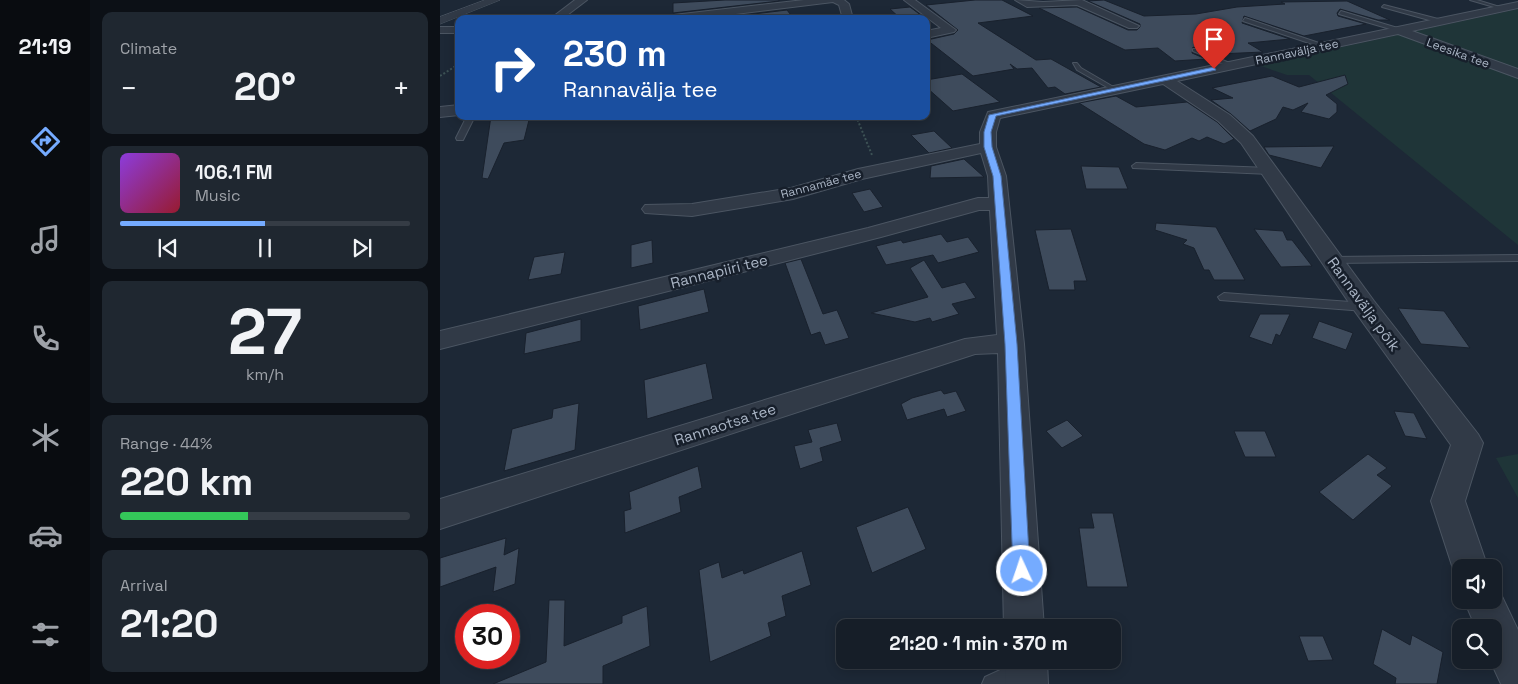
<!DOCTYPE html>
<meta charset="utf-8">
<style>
:root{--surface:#161e28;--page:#1f2730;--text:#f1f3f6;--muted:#9ea2a8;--line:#353c45;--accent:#75abff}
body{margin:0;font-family:"Space Grotesk",sans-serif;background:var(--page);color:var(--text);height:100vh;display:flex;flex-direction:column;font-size:19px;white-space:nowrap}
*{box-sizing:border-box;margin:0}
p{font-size:16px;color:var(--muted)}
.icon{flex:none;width:28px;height:28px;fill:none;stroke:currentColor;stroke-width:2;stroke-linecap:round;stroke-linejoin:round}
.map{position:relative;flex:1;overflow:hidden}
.panel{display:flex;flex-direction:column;gap:12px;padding:12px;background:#0c1016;width:350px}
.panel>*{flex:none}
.hud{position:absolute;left:15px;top:15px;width:475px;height:105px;border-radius:10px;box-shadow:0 2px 12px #0003,0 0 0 1px var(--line);background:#1a4fa0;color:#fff;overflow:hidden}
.buttons{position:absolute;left:1012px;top:559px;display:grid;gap:10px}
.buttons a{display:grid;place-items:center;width:50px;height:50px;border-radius:10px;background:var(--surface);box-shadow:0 2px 12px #0003,0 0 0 1px var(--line);font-size:25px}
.speed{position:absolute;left:15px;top:604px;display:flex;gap:10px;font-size:25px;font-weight:700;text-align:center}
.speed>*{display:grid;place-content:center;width:65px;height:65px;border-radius:50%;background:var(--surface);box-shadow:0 2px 12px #0003,0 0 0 1px var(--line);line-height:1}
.speed .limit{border:8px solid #d22;background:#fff;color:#111}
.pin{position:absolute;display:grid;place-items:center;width:42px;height:42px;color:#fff;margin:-51px -21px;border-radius:50% 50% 50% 0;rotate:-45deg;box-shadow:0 0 5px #0007}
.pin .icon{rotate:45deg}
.me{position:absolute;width:55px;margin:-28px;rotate:357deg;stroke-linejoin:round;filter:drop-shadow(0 0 4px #0008)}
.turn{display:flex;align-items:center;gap:18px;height:105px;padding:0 25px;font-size:22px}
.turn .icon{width:65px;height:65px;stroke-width:2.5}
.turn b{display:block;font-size:35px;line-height:42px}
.big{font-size:38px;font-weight:700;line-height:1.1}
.panel .widget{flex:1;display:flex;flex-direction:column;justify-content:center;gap:8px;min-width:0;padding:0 18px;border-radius:10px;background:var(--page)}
.panel .dial{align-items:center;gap:0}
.dial b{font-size:65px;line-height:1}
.song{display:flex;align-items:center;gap:15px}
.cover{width:60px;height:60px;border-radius:8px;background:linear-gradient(135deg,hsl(270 70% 55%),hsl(350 70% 35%))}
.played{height:5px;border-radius:2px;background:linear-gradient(90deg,var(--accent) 50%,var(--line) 50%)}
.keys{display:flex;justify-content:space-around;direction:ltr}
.heat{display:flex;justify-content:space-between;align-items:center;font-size:28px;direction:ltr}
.charge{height:8px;border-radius:4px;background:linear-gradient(90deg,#34c759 44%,var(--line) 0)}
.trip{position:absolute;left:396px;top:619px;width:285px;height:50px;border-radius:10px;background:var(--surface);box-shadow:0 2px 12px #0003,0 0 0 1px var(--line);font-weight:700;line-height:50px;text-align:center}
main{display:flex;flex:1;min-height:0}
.dock{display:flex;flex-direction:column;width:90px;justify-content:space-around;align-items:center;background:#090c10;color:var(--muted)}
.dock .icon{width:35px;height:35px}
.dock .active{color:var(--accent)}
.dock b{font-size:22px;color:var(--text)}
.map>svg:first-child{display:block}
.green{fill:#1f3538}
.building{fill:#3e4b5c;stroke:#19212d}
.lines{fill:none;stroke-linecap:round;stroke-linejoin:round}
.service-casing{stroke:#4b5562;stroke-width:2}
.minor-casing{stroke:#4b5562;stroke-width:2}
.tertiary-casing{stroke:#4b5562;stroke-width:1}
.path{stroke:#3d5255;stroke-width:2;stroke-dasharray:2 2;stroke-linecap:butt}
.service{fill:#313a47;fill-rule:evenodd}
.minor{fill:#313a47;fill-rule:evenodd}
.tertiary{fill:#313a47;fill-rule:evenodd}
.route{fill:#75abff;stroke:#4c6fa6}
.labels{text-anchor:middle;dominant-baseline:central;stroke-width:5;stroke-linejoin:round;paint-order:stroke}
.far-street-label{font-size:12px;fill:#aab5c5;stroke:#171f2b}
.street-label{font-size:15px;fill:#aab5c5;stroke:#171f2b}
</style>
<main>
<nav class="dock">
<b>21:19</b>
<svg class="icon active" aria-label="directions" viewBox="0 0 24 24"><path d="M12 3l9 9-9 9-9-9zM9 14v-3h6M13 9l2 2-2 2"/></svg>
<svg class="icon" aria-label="music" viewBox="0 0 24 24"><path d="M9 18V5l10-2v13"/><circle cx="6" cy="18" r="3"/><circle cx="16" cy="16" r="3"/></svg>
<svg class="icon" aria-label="phone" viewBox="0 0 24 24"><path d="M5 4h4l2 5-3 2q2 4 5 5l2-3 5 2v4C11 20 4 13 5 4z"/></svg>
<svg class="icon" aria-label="climate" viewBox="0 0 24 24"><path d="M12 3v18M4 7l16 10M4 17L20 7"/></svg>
<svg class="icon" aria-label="car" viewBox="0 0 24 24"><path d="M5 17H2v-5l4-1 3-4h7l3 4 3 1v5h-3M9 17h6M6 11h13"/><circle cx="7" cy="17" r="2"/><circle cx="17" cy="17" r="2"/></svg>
<svg class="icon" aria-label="filters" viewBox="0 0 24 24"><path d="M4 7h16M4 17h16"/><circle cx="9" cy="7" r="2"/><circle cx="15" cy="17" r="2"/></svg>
</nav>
<section class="panel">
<div class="widget"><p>Climate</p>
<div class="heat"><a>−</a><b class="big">20°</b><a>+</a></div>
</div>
<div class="widget">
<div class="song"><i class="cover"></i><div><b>106.1 FM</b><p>Music</p></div></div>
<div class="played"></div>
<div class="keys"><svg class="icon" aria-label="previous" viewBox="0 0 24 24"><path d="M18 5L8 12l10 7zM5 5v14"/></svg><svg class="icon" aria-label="pause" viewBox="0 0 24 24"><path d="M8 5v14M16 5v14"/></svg><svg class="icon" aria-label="next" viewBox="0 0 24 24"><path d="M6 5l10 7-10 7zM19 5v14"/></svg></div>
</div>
<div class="widget dial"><b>27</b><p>km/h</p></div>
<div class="widget"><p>Range · 44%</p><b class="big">220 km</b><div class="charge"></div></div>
<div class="widget"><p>Arrival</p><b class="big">21:20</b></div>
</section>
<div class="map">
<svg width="1078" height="684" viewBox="0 0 1078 684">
<rect width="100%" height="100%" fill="#1d2836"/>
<!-- green -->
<path class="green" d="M1078 9V245L869 75H847L818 65Z
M1078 454V498L1056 458Z"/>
<!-- building -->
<path class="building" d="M285 0H339V1L233 13V3Z
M535 0H562L593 16 538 23 596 60 611 59 661 87 625 94 615 87 608 88 592 68 577 69 570 64 574 69 533 76 487 40 514 34 518 30 486 5Z
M664 0 704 16 756 14 797 7 845 4 841 2 907 1 950 20H938L900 9 897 13 898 16 926 24 864 36 804 16 802 23 850 39 808 43 823 52 778 54 786 57 753 47 752 53 766 59 735 61 718 48 685 50 599 8 637 7 688 30H697L700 27V24L648 1Z
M470 7 486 19H461L450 9Z
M347 10 354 19H272Z
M522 74 560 102 513 111 486 87V80Z
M905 75 908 84 886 95 897 104V112L889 119 861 112 868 103 853 110 843 107 836 119 810 131 791 114 771 100 793 98 772 88 832 76 859 87Z
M676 96 696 107 747 102 777 122 794 139 784 144 767 137 759 141 752 138 725 150 704 144 639 103Z
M51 116H90L84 140 64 143 48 179 42 178Z
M494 131 512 148 489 153 471 135Z
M894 146 881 168 829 155 824 147Z
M524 159 544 177 490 178 491 166Z
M641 166 679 167 688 189H646Z
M430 189 443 207 424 212 412 193Z
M716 223 776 227 805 280H774L769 270H764L754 248 743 244 747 240 715 230Z
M631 229 647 281H634L635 290H609L595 230Z
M814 229 843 231 847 240H852L872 266 841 267Z
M501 234 507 242 528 237 539 252 498 263 493 255 446 265 436 246 461 240 463 243Z
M212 240 213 263 191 268V245Z
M125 252 121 274 88 280 94 257Z
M361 259 383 314 397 310 409 338 385 345 380 332 371 335 345 263Z
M484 260 502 288 525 282 536 298 512 304 519 314 492 322 490 318 475 322 431 313 488 297 470 268Z
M264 289 269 312 200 330 198 306Z
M958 308 1004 311 1030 348 981 344Z
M820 314H850L840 336 836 334 832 345 809 337Z
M141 319V341L84 354 86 333Z
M879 321 913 333 906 350 872 338Z
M266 363 273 399 207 419 204 380Z
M501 390 504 394 516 391 526 411 507 417 504 409 467 420 461 404 472 398Z
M139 403 135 450 64 471 72 429 112 418 113 409Z
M954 411 974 413 987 439 965 436Z
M627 420 643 436 622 448 606 431Z
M397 423 402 441 380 448 383 461 360 469 354 446 372 442 368 430Z
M794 431H825L836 457H805Z
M928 454 947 468 937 475 952 486 913 520 879 492Z
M258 466 262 488 239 497 241 512 185 533 184 511 191 509 189 492Z
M468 507 486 549 432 573 416 527Z
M651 513H673L688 587H647L639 528H654Z
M66 538 64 555 79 548 75 584 53 592 56 567 0 587V558Z
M362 551 371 585 342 596 346 616 328 623 331 636 270 662 259 570 279 562 282 578 303 570 304 574Z
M109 600H125L124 646 182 623V616L207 606 210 646 163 666V684H53L106 662Z
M942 629 970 645 972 635 1003 652 997 684H955L956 678 933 664Z
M859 636H883L893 660 868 661Z"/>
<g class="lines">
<!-- service casing -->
<g class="service-casing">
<path id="service" d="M1030 0H1037L1063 8 1061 9Z
M944 5 1002 20 1003 21 1000 23 942 7Z
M901 11 961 29 962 30 957 31 899 14Z
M805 18 885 45 886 46 881 47 803 21Z
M753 49H757L794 65 789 66 753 51Z
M633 63H637L641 68 677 89 672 90 637 70Z
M27 116H35L23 140H17L16 138Z
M696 163 830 168 834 171 830 174 693 168 692 166Z
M1078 255V261L891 263 886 260 891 257Z
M784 293 925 303 931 307 925 311 780 300 778 297Z
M582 660 589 663 592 670 589 677 574 684H542L545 677Z"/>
</g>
<!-- minor casing -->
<g class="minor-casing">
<path id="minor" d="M135 0H147L122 19H110Z
M364 0H404L409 4 413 19H403L399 5 393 2 255 19H220L225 16Z
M464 0H475L516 30 514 32 486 38V31L501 28Z
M575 0 603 2 642 0 699 26 697 28H689L637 5 587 7Z
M1078 2V8L972 31 1078 69V78L958 34 737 81 790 115 813 136 934 301 1038 434 1043 443 1025 501 1048 568H1021V582L1017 581 991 501 1011 445 916 313 801 143 778 121 723 84 560 118 556 132V147L566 176 584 344 604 628H564L558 353 535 354 0 529V499L525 339 557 335 550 210H539L441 237 0 349V331L428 228 538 198H549L548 176 541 153 422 179 353 199 252 216 205 213 202 209 205 205 252 204 351 188 418 169 540 144V132L548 112Z
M0 27H19V33H0Z
M19 105V115L0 117V107Z
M1054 585 1057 586 1078 630V684H1061L1050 660H1054V628H1036L1024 600H1054Z
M565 660H607L608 684H566Z"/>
</g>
<!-- tertiary casing -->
<g class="tertiary-casing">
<path id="tertiary" d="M45 0H60L0 24V17Z"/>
</g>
<!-- path -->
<path class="path" d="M0 76 19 64
M416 116 432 155"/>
<!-- service -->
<use href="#service" class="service"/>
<!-- minor -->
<use href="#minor" class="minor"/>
<!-- tertiary -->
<use href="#tertiary" class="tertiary"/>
</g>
<!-- route -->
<path class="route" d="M774 67 776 70 556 116 551 132 552 147 561 176 577 344 590 571 587 576 582 579 576 576 573 571 565 344 553 176 544 147V132L549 115Z"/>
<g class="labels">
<!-- far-street labels -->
<g class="far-street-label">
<text transform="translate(857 52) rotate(-12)">Rannavälja tee</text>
<text transform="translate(1018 53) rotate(20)">Leesika tee</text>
<text transform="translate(381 184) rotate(-15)">Rannamäe tee</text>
</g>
<!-- street labels -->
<g class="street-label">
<text transform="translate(279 271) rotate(-14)">Rannapiiri tee</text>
<text transform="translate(924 304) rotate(54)">Rannavälja põik</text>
<text transform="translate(285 424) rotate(-18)">Rannaotsa tee</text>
</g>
</g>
</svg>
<div class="buttons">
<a><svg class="icon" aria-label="sound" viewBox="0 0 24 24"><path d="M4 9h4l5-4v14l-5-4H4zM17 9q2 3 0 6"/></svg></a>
<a><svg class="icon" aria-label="search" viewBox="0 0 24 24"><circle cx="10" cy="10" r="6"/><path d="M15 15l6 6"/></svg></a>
</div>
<div class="speed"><div class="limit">30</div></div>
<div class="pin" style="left:774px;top:69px;background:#d93025"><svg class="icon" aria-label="arrive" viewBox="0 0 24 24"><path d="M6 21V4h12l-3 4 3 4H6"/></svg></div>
<svg class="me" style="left:582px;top:571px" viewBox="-20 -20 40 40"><circle r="17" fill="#75abff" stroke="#fff" stroke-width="3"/><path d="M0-11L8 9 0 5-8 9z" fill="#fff"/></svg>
<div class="trip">21:20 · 1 min · 370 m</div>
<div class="hud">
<div class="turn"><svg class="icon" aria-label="right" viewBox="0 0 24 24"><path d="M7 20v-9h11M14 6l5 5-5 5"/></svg><div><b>230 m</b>Rannavälja tee</div></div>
</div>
</div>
</main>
